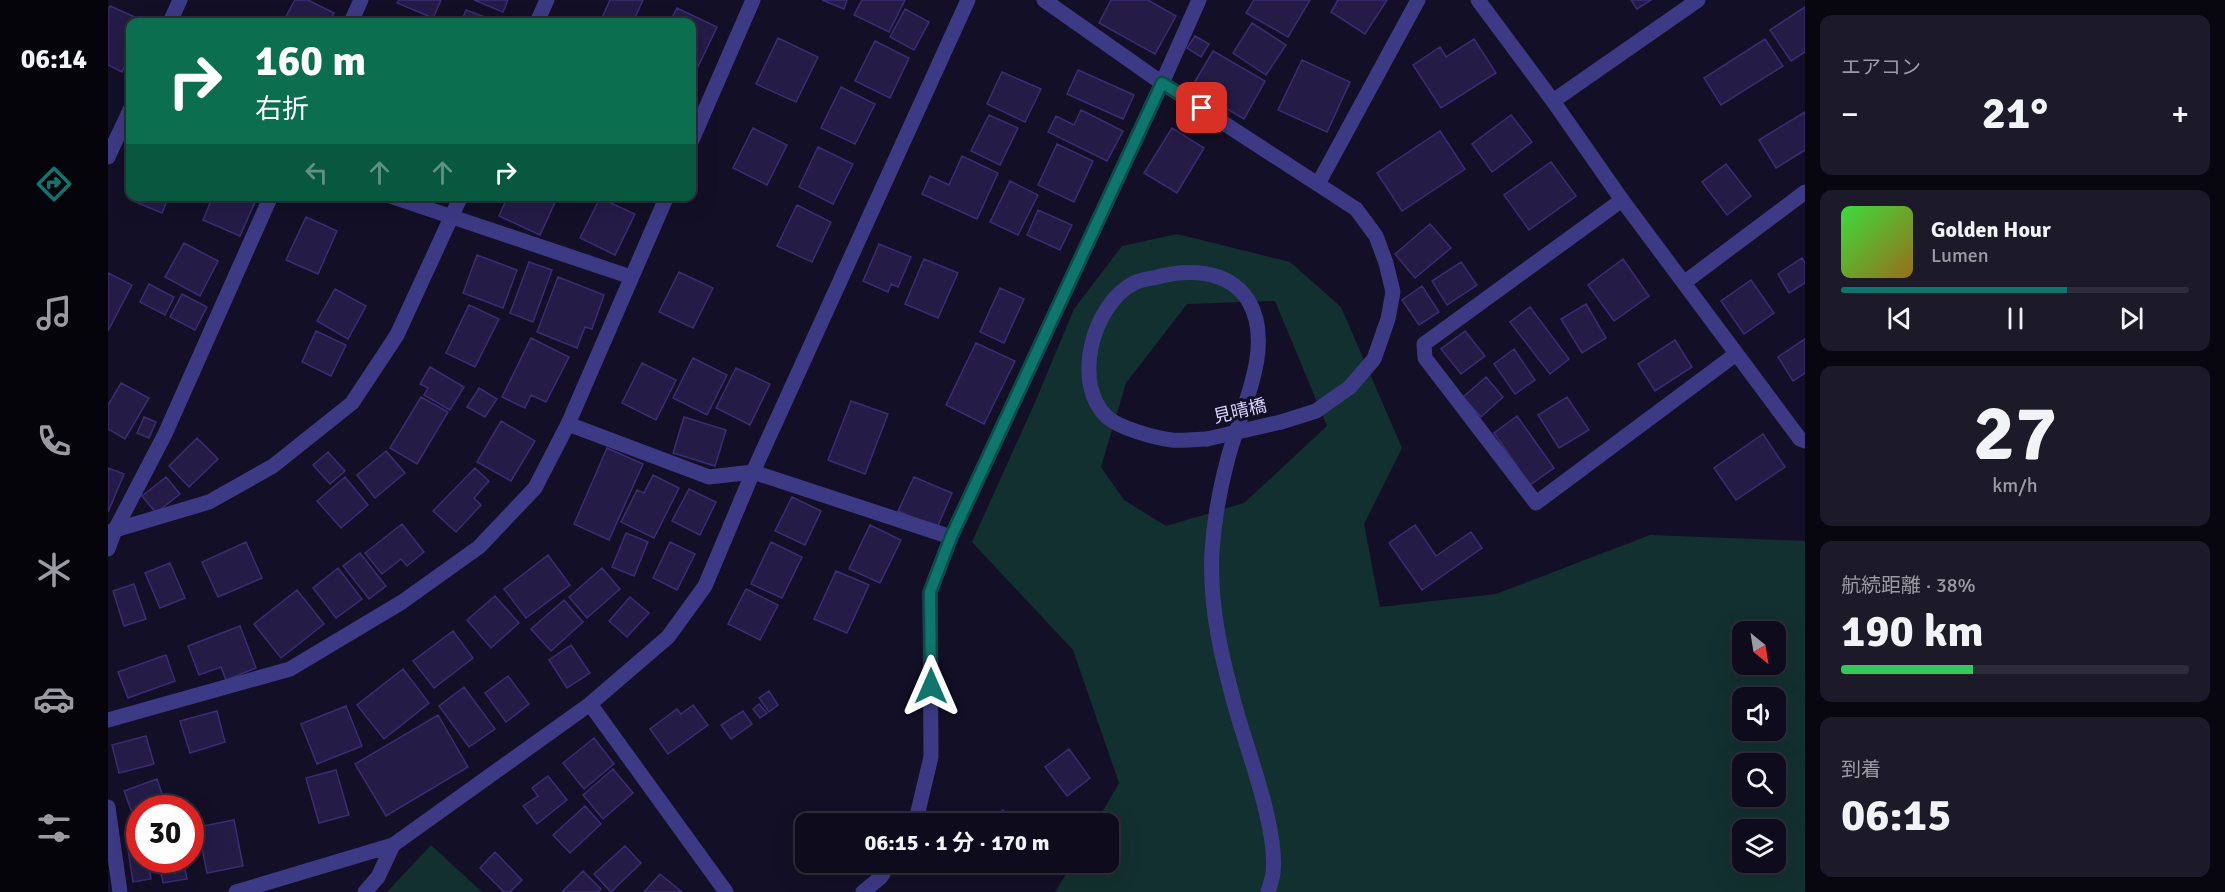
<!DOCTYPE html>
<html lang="ja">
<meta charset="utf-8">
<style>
:root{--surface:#0e0b1c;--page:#1c1929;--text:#f1f3f6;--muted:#9b9ba3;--line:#2e2b3b;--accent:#0f766e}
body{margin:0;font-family:Signika,"Noto Sans JP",sans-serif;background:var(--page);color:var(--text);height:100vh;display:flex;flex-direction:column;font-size:22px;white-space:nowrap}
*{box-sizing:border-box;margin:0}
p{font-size:20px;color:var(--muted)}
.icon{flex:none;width:33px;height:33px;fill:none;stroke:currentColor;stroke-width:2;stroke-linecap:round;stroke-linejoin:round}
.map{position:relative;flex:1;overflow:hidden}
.drawer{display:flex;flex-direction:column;gap:15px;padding:15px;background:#08060f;width:420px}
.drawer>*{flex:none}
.guide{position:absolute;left:18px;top:18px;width:570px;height:183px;border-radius:12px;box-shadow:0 6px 24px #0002,0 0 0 2px var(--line);background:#0b6e4f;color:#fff;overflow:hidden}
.needle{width:39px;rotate:150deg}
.tools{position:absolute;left:1624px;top:621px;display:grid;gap:12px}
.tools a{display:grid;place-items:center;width:54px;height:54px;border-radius:12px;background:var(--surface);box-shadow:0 6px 24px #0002,0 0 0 2px var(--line);font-size:30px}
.speed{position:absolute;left:18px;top:795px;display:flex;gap:12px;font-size:30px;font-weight:700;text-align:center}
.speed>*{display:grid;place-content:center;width:78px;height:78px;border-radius:50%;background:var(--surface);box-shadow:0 6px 24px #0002,0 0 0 2px var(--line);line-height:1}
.speed .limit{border:9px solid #d22;background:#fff;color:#111}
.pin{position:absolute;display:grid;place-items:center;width:51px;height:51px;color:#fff;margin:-26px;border-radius:12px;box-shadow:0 3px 9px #0006}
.me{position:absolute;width:66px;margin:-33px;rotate:0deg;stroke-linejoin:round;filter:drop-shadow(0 0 4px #0008)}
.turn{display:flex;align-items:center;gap:21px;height:126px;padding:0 30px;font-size:27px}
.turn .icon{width:78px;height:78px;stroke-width:2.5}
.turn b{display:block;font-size:42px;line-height:51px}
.lanes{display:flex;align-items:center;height:57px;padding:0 30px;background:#0003;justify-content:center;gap:30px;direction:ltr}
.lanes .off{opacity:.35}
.big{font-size:45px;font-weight:700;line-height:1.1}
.drawer .tile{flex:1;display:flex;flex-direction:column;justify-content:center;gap:9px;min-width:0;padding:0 21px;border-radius:12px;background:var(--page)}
.drawer .dial{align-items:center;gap:0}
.dial b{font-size:78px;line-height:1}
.song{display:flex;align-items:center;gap:18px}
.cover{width:72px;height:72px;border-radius:9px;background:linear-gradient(135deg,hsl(120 70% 55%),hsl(40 70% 35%))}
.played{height:6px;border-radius:3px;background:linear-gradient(90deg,var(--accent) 65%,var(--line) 65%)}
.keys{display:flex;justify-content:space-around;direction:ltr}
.heat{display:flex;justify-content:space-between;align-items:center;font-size:33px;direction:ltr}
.charge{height:9px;border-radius:4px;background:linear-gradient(90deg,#34c759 38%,var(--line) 0)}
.trip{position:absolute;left:687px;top:813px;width:324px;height:60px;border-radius:12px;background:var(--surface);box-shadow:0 6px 24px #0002,0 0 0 2px var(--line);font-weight:700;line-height:60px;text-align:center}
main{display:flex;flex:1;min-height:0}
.menu{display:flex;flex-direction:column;width:108px;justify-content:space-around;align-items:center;background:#06040b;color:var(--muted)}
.menu .icon{width:42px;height:42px}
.menu .on{color:var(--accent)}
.menu b{font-size:27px;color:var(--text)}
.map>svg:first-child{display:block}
.green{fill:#12302f;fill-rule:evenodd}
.building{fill:#241b47;stroke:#3b2d73;stroke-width:1.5}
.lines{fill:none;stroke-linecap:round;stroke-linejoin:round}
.minor{stroke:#3d3a85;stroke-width:15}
.tertiary{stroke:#3d3a85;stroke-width:15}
.tertiary-bridge{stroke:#3d3a85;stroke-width:15}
.route-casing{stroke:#0a4d48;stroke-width:15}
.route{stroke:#0f766e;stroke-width:10}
.labels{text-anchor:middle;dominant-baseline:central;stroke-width:6;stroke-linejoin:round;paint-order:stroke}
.street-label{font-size:18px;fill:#d9d4ff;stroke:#130f26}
</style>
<main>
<nav class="menu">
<b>06:14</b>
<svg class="icon on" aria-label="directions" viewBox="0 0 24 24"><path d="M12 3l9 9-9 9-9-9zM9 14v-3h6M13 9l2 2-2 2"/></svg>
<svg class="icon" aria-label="music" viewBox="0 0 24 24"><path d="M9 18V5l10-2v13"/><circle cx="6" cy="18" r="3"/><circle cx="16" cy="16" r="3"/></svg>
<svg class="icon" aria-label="phone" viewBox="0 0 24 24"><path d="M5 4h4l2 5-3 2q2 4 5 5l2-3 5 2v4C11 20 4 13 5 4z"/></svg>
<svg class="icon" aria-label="climate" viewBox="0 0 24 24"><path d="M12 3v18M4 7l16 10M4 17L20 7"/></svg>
<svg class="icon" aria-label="car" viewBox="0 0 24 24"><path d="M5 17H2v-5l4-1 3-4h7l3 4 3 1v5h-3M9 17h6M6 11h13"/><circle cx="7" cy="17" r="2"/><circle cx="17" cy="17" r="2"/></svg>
<svg class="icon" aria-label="filters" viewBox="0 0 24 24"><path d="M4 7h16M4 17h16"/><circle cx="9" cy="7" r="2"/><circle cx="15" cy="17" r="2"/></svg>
</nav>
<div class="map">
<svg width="1697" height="892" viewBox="0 0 1697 892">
<rect width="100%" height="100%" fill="#130f26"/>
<!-- green -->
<path class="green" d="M1069 234 1182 262 1233 307 1294 448 1256 524 1272 607 1388 594 1542 535 1697 541V892H947L965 863 1000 862V824L988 823 1011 783 965 650 864 542 928 400 966 309 1014 246ZM1167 301 1219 426 1136 503 1058 526 1016 500 993 467 1018 383 1079 304ZM1635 632H1668V664H1635ZM1635 698H1668V730H1635ZM1635 764H1668V796H1635ZM1635 830H1668V862H1635Z
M323 845 374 892H279Z"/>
<!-- building -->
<path class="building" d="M187 0H200L226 13 221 22H175Z
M291 0H333L325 18 289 3Z
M366 0H400L395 12Z
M502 0H535L525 22H492Z
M714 0H739L736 9Z
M754 0H797L781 32 746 15Z
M1003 0H1040L1068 16 1047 54 991 23Z
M1146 0H1202L1180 37 1138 13Z
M1230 0H1279L1257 34 1223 12Z
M1523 0H1543L1529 9Z
M2 6 38 22H22V55L14 72 0 65V9Z
M1697 7V52L1683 61 1662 30Z
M569 8 609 27 587 73 584 71V22H562Z
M797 9 821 22 806 50 782 37Z
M358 10 390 22H353Z
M1144 23 1178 45 1158 75 1125 53Z
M1087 36 1101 44 1093 57 1079 48Z
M670 38 710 57 688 102 648 84Z
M1366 39 1388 73 1333 108 1305 65 1332 47 1338 57Z
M1657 39 1675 66 1613 105 1596 78Z
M767 41 801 58 782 98 747 81Z
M1105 51 1157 81 1136 119 1083 88Z
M1194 60 1242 82 1219 132 1170 110Z
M970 70 1026 95 1015 119 959 94Z
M894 72 933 89 917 122 879 104Z
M733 87 767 104 747 144 713 128Z
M973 110 1015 131 999 161 940 132 948 116 966 125Z
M1697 112V150L1668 168 1651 140Z
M881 115 910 128 892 165 863 151Z
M1403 115 1424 142 1384 172 1364 144Z
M645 128 679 145 659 185 625 168Z
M1064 128 1096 148 1069 193 1036 173Z
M1332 131 1357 169 1294 211 1269 173Z
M949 144 985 161 966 202 930 185Z
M710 147 745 164 725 204 691 187Z
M854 156 890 173 869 219 814 194 822 176 841 185Z
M1443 162 1468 196 1421 230 1396 195Z
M1618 164 1643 196 1619 215 1594 182Z
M902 181 930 195 910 235 882 222Z
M25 196H61L54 213 23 200Z
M105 196H134L147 202 132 236 95 220Z
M400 196H450L432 235 391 216Z
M492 198 527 214 507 255 472 238Z
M689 205 723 222 704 262 669 246Z
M930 210 964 225 952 250 919 235Z
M198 217 229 231 210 274 178 260Z
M1322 224 1343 248 1307 278 1287 254Z
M76 243 110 261 92 296 57 277Z
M771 244 803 257 790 287 783 284 780 292 755 281Z
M369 255 409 270 395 308 355 293Z
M1694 258 1697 263V283L1681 293 1670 274Z
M816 259 850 273 830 318 797 304Z
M1515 259 1541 296 1506 321 1480 285Z
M421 262 444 270 425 322 402 313Z
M1353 262 1369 285 1339 305 1324 281Z
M571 272 605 288 585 328 551 312Z
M0 273 24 285 0 331Z
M450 277 496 295 484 329 477 327 469 348 429 332Z
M1643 280 1666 313 1636 334 1613 301Z
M41 284 66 297 57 315 32 302Z
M1314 286 1331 312 1311 325 1294 300Z
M892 288 916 299 896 343 872 332Z
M227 289 258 306 240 339 209 321Z
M74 294 99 307 87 330 62 317Z
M1478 304 1498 338 1474 353 1453 319Z
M361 305 391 319 367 367 338 353Z
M1422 307 1461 359 1442 374 1402 322Z
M208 331 238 345 223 376 194 362Z
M1357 331 1377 356 1353 374 1333 349Z
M423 338 461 357 438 402 423 395 417 408 394 397Z
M1697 339V373L1685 381 1670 357Z
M1567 340 1584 367 1547 391 1530 364Z
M868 343 907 361 876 424 838 405Z
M1406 349 1427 380 1407 394 1386 364Z
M585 358 619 375 599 415 565 398Z
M534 363 568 380 548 420 514 403Z
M322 367 356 387 342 410 316 395 320 388 312 384Z
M628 368 662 384 642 425 608 408Z
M1378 377 1395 397 1373 417 1355 397Z
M13 383 41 398 17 439 0 429V405Z
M371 388 389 399 377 417 359 407Z
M313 397 340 412 309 464 282 448Z
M1459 397 1481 430 1451 448 1430 415Z
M743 401 780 414 757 474 720 460Z
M1409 416 1446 468 1422 485 1386 433Z
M36 417 48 422 41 438 29 433Z
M576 417 618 430 607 466 565 453Z
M393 421 427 441 403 481 369 462Z
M1655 434 1677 467 1628 500 1606 468Z
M89 438 110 459 81 487 61 466Z
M499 448 535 464 501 540 466 524Z
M278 451 297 473 267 498 249 475Z
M220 452 237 471 222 484 205 465Z
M0 468 16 474 0 512Z
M367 468 381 481 366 498 373 505 348 532 325 511Z
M545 475 571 488 546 538 513 522 529 490 536 493Z
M58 477 72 494 48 513 34 496Z
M237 477 260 505 233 528 209 501Z
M806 477 844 493 829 528 790 511Z
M581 489 608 502 592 535 564 521Z
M684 497 713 511 697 545 667 531Z
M294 524 316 552 299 566 293 559 274 574 257 553Z
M762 525 793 540 772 583 741 569Z
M1307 525 1328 556 1363 532 1374 548 1314 590 1281 543Z
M518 533 540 542 526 576 504 567Z
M138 542 154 578 110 597 94 562Z
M562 542 587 554 569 590 545 578Z
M663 542 694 557 674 598 643 584Z
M252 553 278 586 261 599 235 566Z
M440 555 462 585 418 618 396 589Z
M62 563 77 598 52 608 37 573Z
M230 568 254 599 228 618 205 588Z
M494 568 512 589 479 618 461 597Z
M728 571 761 585 739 633 706 619Z
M26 584 38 619 16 626 5 591Z
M638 589 670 605 652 640 620 624Z
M189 590 216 624 173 658 146 624Z
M387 596 411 623 383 648 359 620Z
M522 597 541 613 519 637 501 621Z
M456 600 475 622 443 651 423 629Z
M132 626 148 668 118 680 113 667 91 675 80 646Z
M345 631 365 658 326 688 305 661Z
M463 645 482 673 459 688 441 660Z
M58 655 67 681 20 698 10 672Z
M295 669 321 703 276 739 249 705Z
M400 676 421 704 398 722 377 693Z
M356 687 387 729 361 747 331 706Z
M661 691 670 705 661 712 651 698Z
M651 704 659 713 652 718 645 709Z
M585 705 600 725 560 754 542 729 569 709 573 714Z
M238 706 254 746 209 764 193 724Z
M109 711 117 742 82 753 72 721Z
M635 711 644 724 623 739 613 725Z
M330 715 360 767 278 816 247 764Z
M38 736 46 764 11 773 4 745Z
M486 738 506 764 476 789 455 763Z
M961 749 982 778 959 796 937 767Z
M505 769 525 793 495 819 475 795Z
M228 770 241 815 211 823 198 778Z
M440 776 459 800 429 824 415 806 430 796 424 788Z
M49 779 57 803 43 808H32V813L25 815 16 791Z
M477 806 493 824 462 853 445 835Z
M895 810 904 824H875Z
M126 820 135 866 99 873 90 827Z
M32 841V860H40L43 879 25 882 19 843Z
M517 846 533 863 503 892 486 874Z
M387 852 414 880 402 892H396L372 868Z
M50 860H75L79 879 55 883Z
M475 871 493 889 490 892H454Z
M552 874 574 892H536Z"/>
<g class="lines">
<!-- minor -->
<path class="minor" d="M1370 0 1445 101 1514 200 1692 439 1697 441
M62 22 72 0
M243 22 253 0
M429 22 439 0
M1445 101 1590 0
M584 140 645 0
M0 157 22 110
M1210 184 1310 0
M282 196 523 277
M1514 200 1316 344 1317 358 1428 503 1628 354
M1577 282 1697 192
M460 424 601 477 645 472 843 537
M0 532 101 502 165 466 244 403 289 335 353 196
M0 549 7 530 57 434 163 196
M482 704 618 892
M0 720 182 669 294 602 371 547 427 488 460 424 559 196
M0 807 12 892
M807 824 823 757 822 592 843 537 1054 83 1091 0
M128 892 285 845 482 704 560 637 597 586 645 472 860 0
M257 892 270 877 285 845
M755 892 773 877 782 862"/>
<!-- tertiary -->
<path class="tertiary" d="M936 0 1054 83 1248 209 1268 236 1278 263 1285 292 1280 319 1266 359 1242 387 1208 411 1173 422
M1099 439C1087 439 1075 441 1064 440 1047 438 1011 428 999 417 963 383 985 304 1026 283 1032 280 1039 279 1045 278 1078 269 1119 268 1140 300 1168 346 1132 411 1120 458 1112 488 1106 521 1104 551 1101 607 1114 660 1129 713 1141 755 1170 831 1165 873 1164 879 1162 886 1160 892"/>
<!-- tertiary-bridge -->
<path class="tertiary-bridge" d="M1099 439 1173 422"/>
</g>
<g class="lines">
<!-- route casing -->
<g class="route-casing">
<path id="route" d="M823 686 822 592 843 537 1054 83 1094 108"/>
</g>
<!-- route -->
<use href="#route" class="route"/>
</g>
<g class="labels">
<!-- street labels -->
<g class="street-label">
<text transform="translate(1132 411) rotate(-13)">見晴橋</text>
</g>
</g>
</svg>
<div class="tools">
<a><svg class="needle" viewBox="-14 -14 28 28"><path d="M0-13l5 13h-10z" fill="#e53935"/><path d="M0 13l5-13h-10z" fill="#9b9ba3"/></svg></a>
<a><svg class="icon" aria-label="sound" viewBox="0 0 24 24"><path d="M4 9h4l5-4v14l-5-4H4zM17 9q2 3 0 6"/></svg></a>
<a><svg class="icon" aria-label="search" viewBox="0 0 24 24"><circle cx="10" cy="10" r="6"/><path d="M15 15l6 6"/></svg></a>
<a><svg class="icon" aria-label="layers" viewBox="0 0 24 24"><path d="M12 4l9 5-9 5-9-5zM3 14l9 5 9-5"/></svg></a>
</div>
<div class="speed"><div class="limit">30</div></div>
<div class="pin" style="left:1094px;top:108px;background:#d93025"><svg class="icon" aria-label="arrive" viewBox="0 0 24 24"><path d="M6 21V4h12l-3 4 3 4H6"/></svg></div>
<svg class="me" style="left:823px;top:686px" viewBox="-20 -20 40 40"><path d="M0-17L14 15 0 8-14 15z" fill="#0f766e" stroke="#fff" stroke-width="4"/></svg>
<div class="trip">06:15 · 1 分 · 170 m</div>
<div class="guide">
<div class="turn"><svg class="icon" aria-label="right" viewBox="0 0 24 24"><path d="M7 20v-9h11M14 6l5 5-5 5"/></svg><div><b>160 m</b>右折</div></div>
<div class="lanes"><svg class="icon off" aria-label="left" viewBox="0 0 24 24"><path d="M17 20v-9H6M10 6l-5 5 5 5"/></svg><svg class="icon off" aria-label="ahead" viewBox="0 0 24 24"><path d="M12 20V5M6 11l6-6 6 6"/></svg><svg class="icon off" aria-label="ahead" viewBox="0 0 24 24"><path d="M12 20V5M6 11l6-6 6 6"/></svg><svg class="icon" aria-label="right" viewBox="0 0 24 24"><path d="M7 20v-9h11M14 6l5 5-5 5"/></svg></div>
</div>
</div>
<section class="drawer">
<div class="tile"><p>エアコン</p>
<div class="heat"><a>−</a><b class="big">21°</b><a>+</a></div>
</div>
<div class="tile">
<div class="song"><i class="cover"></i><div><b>Golden Hour</b><p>Lumen</p></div></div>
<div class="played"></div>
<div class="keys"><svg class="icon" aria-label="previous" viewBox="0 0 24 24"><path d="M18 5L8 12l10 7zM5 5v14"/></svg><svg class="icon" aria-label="pause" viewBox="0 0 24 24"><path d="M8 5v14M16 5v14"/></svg><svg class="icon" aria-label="next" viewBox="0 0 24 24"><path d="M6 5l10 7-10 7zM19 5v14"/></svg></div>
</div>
<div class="tile dial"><b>27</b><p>km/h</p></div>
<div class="tile"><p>航続距離 · 38%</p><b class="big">190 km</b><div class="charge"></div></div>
<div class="tile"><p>到着</p><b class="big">06:15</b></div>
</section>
</main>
